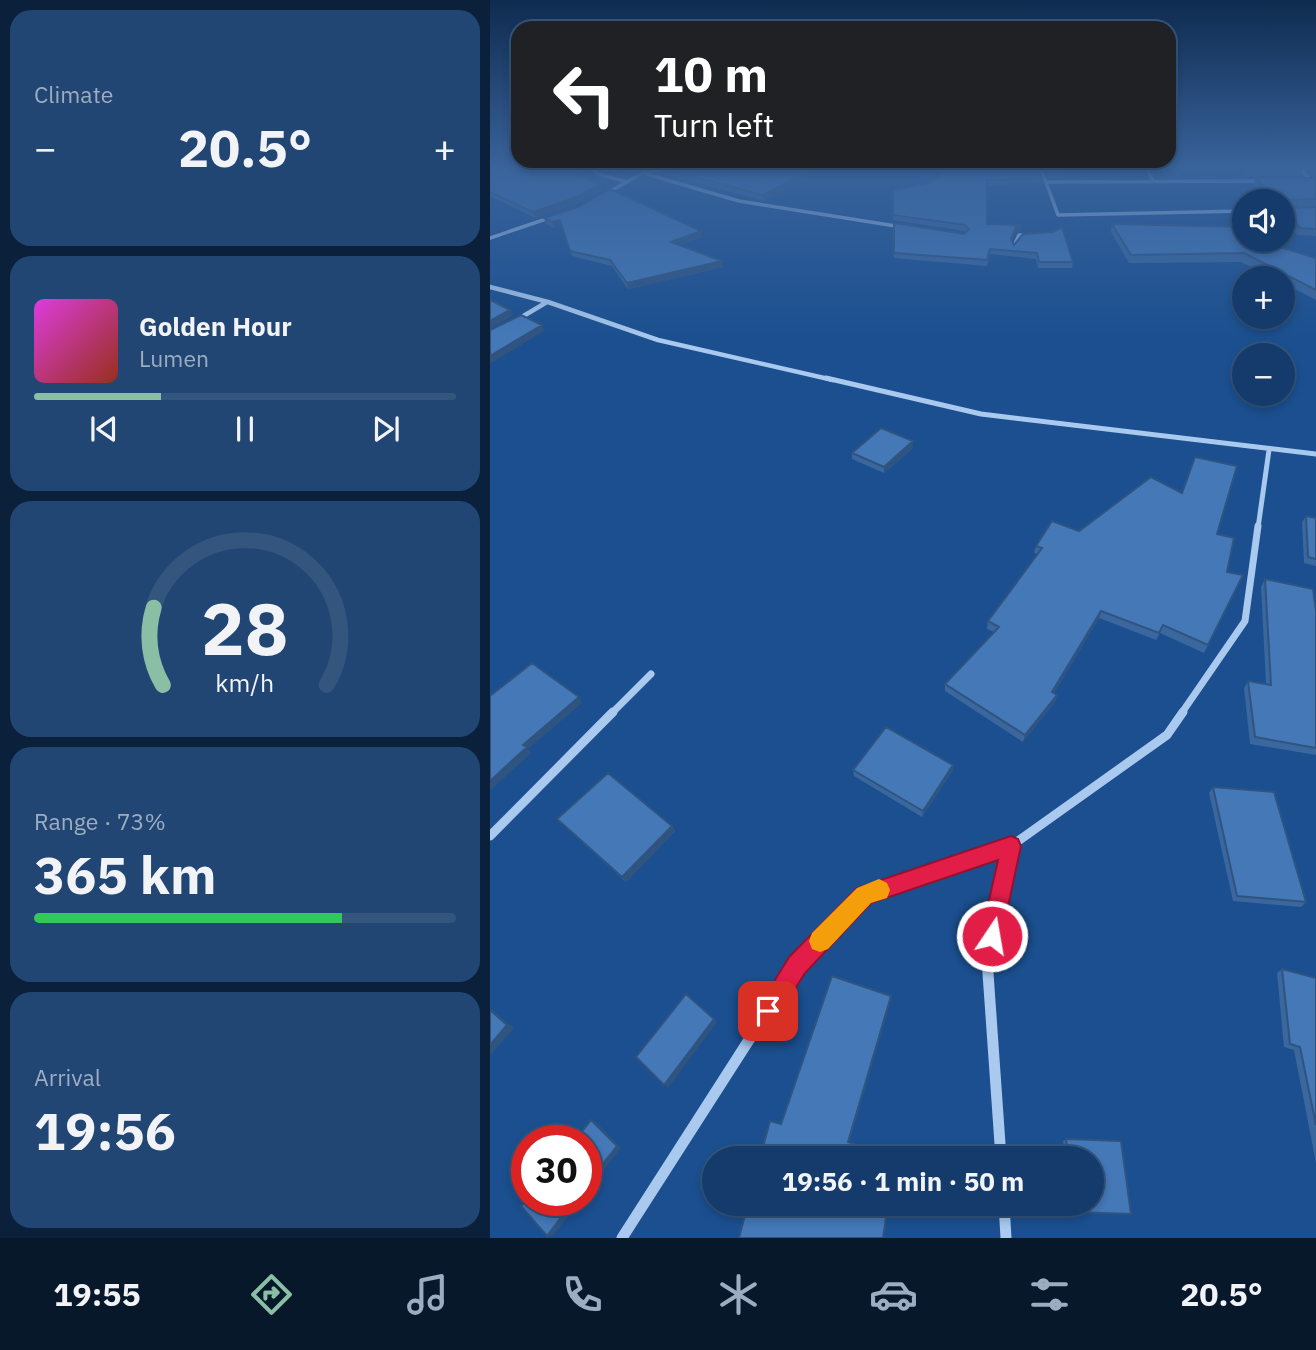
<!DOCTYPE html>
<meta charset="utf-8">
<style>
:root{--surface:#143b6b;--page:#214673;--text:#f1f3f6;--muted:#9dadc1;--line:#33557e;--accent:#8abfa5}
body{margin:0;font-family:"IBM Plex Sans",sans-serif;background:var(--page);color:var(--text);height:100vh;display:flex;flex-direction:column;font-size:26px;white-space:nowrap}
*{box-sizing:border-box;margin:0}
p{font-size:23px;color:var(--muted)}
.icon{flex:none;width:38px;height:38px;fill:none;stroke:currentColor;stroke-width:2;stroke-linecap:round;stroke-linejoin:round}
.map{position:relative;flex:1;overflow:hidden}
.drawer{display:flex;flex-direction:column;gap:10px;padding:10px;background:#0b203b;width:490px}
.drawer>*{flex:none}
.top-card{position:absolute;left:21px;top:21px;width:665px;height:147px;border-radius:21px;box-shadow:0 4px 10px #0003,0 0 0 2px var(--line);background:#202124;color:#fff;overflow:hidden}
.fabs{position:absolute;left:742px;top:189px;display:grid;gap:14px}
.fabs a{display:grid;place-items:center;width:63px;height:63px;border-radius:50%;background:var(--surface);box-shadow:0 4px 10px #0003,0 0 0 2px var(--line);font-size:35px}
.speed{position:absolute;left:21px;top:1125px;display:flex;gap:14px;font-size:35px;font-weight:700;text-align:center}
.speed>*{display:grid;place-content:center;width:91px;height:91px;border-radius:50%;background:var(--surface);box-shadow:0 4px 10px #0003,0 0 0 2px var(--line);line-height:1}
.speed .limit{border:10px solid #d22;background:#fff;color:#111}
.pin{position:absolute;display:grid;place-items:center;width:60px;height:60px;color:#fff;margin:-30px;border-radius:14px;box-shadow:0 4px 10px #0006}
.me{position:absolute;width:77px;margin:-38px;rotate:12deg;stroke-linejoin:round;filter:drop-shadow(0 0 5px #0008)}
.turn{display:flex;align-items:center;gap:24px;height:147px;padding:0 28px;font-size:32px}
.turn .icon{width:91px;height:91px;stroke-width:2.5}
.turn b{display:block;font-size:49px;line-height:60px}
.big{font-size:52px;font-weight:800;line-height:1.1}
.drawer .card{flex:1;display:flex;flex-direction:column;justify-content:center;gap:10px;min-width:0;padding:0 24px;border-radius:21px;background:var(--page)}
.drawer .dial{align-items:center;gap:0}
.dial svg{height:182px;overflow:visible;fill:none;stroke:var(--line);stroke-width:7;stroke-linecap:round;text-anchor:middle}
.dial text{fill:var(--text);stroke:none}
.song{display:flex;align-items:center;gap:21px}
.cover{width:84px;height:84px;border-radius:10px;background:linear-gradient(135deg,hsl(300 70% 55%),hsl(10 70% 35%))}
.played{height:7px;border-radius:4px;background:linear-gradient(90deg,var(--accent) 30%,var(--line) 30%)}
.keys{display:flex;justify-content:space-around;direction:ltr}
.heat{display:flex;justify-content:space-between;align-items:center;font-size:38px;direction:ltr}
.charge{height:10px;border-radius:5px;background:linear-gradient(90deg,#34c759 73%,var(--line) 0)}
.trip{position:absolute;left:212px;top:1146px;width:402px;height:70px;border-radius:35px;background:var(--surface);box-shadow:0 4px 10px #0003,0 0 0 2px var(--line);font-weight:800;line-height:70px;text-align:center}
.dock{display:flex;height:112px;justify-content:space-around;align-items:center;background:#08182b;color:var(--muted)}
.dock .icon{width:49px;height:49px}
.dock .selected{color:var(--accent)}
.dock b{font-size:32px;color:var(--text)}
main{display:flex;flex:1;min-height:0}
.map>svg:first-child{display:block}
.lines{fill:none;stroke-linecap:round;stroke-linejoin:round}
.minor-far5{stroke:#a9c9ee;stroke-width:3.5}
.minor-far4{stroke:#a9c9ee;stroke-width:4.5}
.minor-far3{stroke:#a9c9ee;stroke-width:5}
.minor-far2{stroke:#a9c9ee;stroke-width:7}
.minor-far1{stroke:#a9c9ee;stroke-width:9}
.minor{stroke:#a9c9ee;stroke-width:11}
.wall{fill:#3a679d}
.shaded-wall{fill:#305480}
.building{fill:#4478b7;stroke:#305480;stroke-width:2}
.route{fill:#e11d48;stroke:#92132f;stroke-width:2}
.slow{fill:#f59e0b}
</style>
<main>
<section class="drawer">
<div class="card"><p>Climate</p>
<div class="heat"><a>−</a><b class="big">20.5°</b><a>+</a></div>
</div>
<div class="card">
<div class="song"><i class="cover"></i><div><b>Golden Hour</b><p>Lumen</p></div></div>
<div class="played"></div>
<div class="keys"><svg class="icon" aria-label="previous" viewBox="0 0 24 24"><path d="M18 5L8 12l10 7zM5 5v14"/></svg><svg class="icon" aria-label="pause" viewBox="0 0 24 24"><path d="M8 5v14M16 5v14"/></svg><svg class="icon" aria-label="next" viewBox="0 0 24 24"><path d="M6 5l10 7-10 7zM19 5v14"/></svg></div>
</div>
<div class="card dial"><svg viewBox="0 0 100 80">
<path d="M14 69A42 42 0 1 1 86 69"/>
<path d="M14 69A42 42 0 0 1 10 35" stroke="#8abfa5"/>
<text x="50" y="56" font-size="32" font-weight="700">28</text>
<text x="50" y="72" font-size="11">km/h</text>
</svg></div>
<div class="card"><p>Range · 73%</p><b class="big">365 km</b><div class="charge"></div></div>
<div class="card"><p>Arrival</p><b class="big">19:56</b></div>
</section>
<div class="map">
<svg width="826" height="1238" viewBox="0 0 826 1238">
<rect width="100%" height="100%" fill="#1b4f8f"/>
<g class="lines">
<!-- minor-far5 -->
<path class="minor-far5" d="M100 167 108 174 137 182
M549 167 556 182
M656 167 663 181
M809 167 820 180
M153 173 249 201 412 227
M115 194 153 173 190 167
M754 211 568 215 556 182 772 181
M0 238 62 217
M524 246 529 235H539"/>
<!-- minor-far4 -->
<path class="minor-far4" d="M0 287 58 302 168 340 343 380
M25 321 57 302"/>
<!-- minor-far3 -->
<path class="minor-far3" d="M336 378 491 414 826 454
M768 528 779 450"/>
<!-- minor-far2 -->
<path class="minor-far2" d="M121 714 161 674
M691 714 755 621 768 526"/>
<!-- minor-far1 -->
<path class="minor-far1" d="M0 836 123 712
M324 947 374 895 521 846
M500 947 521 846 677 735 693 712"/>
<!-- minor -->
<path class="minor" d="M500 945 497 959 511 1158
M514 1204 516 1238
M132 1238 307 965 326 945"/>
</g>
<!-- wall -->
<path class="wall" d="M0 167 80 171 110 185 112 190 86 204 45 218 0 196Z
M123 167H162L152 169 145 172Z
M554 167H574L573 178H559Z
M751 167H812L813 169 811 176H757Z
M813 167H826V177L822 176Z
M173 169 332 170 274 201 174 174Z
M552 178V183L497 186V224L531 225 530 231 525 233 522 240 524 245 583 262 582 268H548L546 259 500 254 497 266 404 258V223L474 234 476 232 475 231 403 220V190L441 182Z
M766 178H826V206L794 207 796 208 826 207V236L807 235 793 219V201H778L764 185Z
M54 218 211 231 212 237 189 245 233 267 138 289 122 266 82 256 72 225 64 228 56 224Z
M622 224 754 240 826 258V300L793 283V278H783L751 262 639 263 621 232Z
M423 441V448L394 473 362 459V453Z
M816 516 826 518V566L814 563 812 522Z
M589 531 727 534 737 572 753 575 714 653 670 633 666 640 609 618 564 693 567 695 565 702 533 742 455 691V684L504 632 497 629 498 621 547 554 544 553 546 546Z
M775 579 826 611V755L760 744 754 688 758 681 776 684 771 587Z
M463 765V770L432 817 364 776 363 770Z
M723 787 816 902 811 907 743 901 719 793Z
M67 819 182 826 185 831 136 882 72 824Z
M792 969 826 978V1163L804 1050 794 1047 787 973Z
M576 1139 631 1141 641 1214 580 1213 579 1204H602V1158H575L573 1141Z"/>
<!-- shaded-wall -->
<path class="shaded-wall" d="M143 167H162L152 169 145 172Z
M327 167H332V170L274 201 273 195Z
M110 185 112 190 86 204 45 218 43 212Z
M70 220 72 225 64 228 62 222Z
M531 225 530 231 525 233 520 244 521 239 526 227Z
M211 231 212 237 182 248 181 242Z
M232 261 233 267 138 289 137 283Z
M20 310 23 316 0 329V321Z
M52 325 54 331 0 364V356Z
M423 441V448L394 473V467Z
M611 611 609 618 560 699 562 692Z
M567 695 565 702 533 742 535 735Z
M89 697 92 703 38 749 41 753 0 791V781L33 745Z
M463 765V770L432 817 433 811Z
M182 826 185 831 136 882 132 877Z
M401 996V1001L359 1144 358 1142Z
M0 1008 24 1028 0 1056Z
M224 1019 227 1022 178 1088 174 1085Z
M101 1120 106 1122 131 1148 96 1193Z
M84 1200H90L63 1236H57Z"/>
<!-- building -->
<path class="building" d="M0 167H78L77 169 110 185 84 198 43 212 0 192Z
M181 167H327L273 195 173 169Z
M460 167H547L552 178 497 180V224L531 225 526 227 521 239 524 245 533 234 563 232 572 227 583 262H549L547 253 500 249 497 260 404 253V223L474 234 479 229 475 225 403 215V190L441 182Z
M557 167H574V172H559Z
M757 167H812L813 169 759 170Z
M766 178H826V199L795 200 793 203V201H786Z
M120 189 211 231 181 242 232 261 137 283 120 260 80 251 70 220 62 222 54 218 88 207Z
M793 206 796 208 826 207V229L810 228 793 209Z
M622 224 754 227V240H767L826 258V290L754 253 641 255Z
M0 300 20 310 0 321Z
M31 315 52 325 0 356V330Z
M391 428 423 441 394 467 362 453Z
M705 457 747 466 727 534 744 538 737 572 753 575 718 645 673 625 669 633 611 611 562 692 567 695 535 735 455 684 509 627 498 621 552 548 546 546 562 521 589 531 661 477 692 493Z
M816 516 826 518V559L818 557Z
M775 579 823 589 826 611V748L765 737 758 681 781 685Z
M42 663 89 697 33 745 37 747 0 781V696Z
M396 727 463 765 433 811 363 770Z
M118 773 182 826 132 877 67 819Z
M723 787 784 792 816 902 747 896Z
M792 969 826 978V1125L810 1047 800 1044Z
M342 976 401 996 358 1142 406 1155V1158H270L280 1121 291 1124Z
M196 994 224 1019 174 1085 146 1057Z
M0 1010 17 1025 0 1045Z
M101 1120 127 1146 96 1185V1141H84Z
M576 1139 631 1141 641 1214 583 1212 582 1204H602V1158H578Z
M37 1199V1200H84L57 1236 31 1206Z
M258 1204H398L393 1238H249Z"/>
<!-- sky -->
<linearGradient id="sky" x2="0" y2="1"><stop stop-color="#0f2b4f"/><stop offset="0.49" stop-color="#39639b"/><stop offset="1" stop-color="#39639b" stop-opacity="0"/></linearGradient>
<rect width="826" height="340" fill="url(#sky)"/>
<!-- route -->
<path class="route" d="M521 836 528 839 531 846 510 944 502 947 494 944 491 936 508 860 381 903 315 973 286 1019 278 1022 269 1019 266 1011 299 957 367 888Z"/>
<!-- slow -->
<path class="slow" d="M389 879 397 883 400 890 397 898 381 903 338 949 330 952 322 949 319 941 322 933 367 888Z"/>
</svg>
<div class="fabs">
<a><svg class="icon" aria-label="sound" viewBox="0 0 24 24"><path d="M4 9h4l5-4v14l-5-4H4zM17 9q2 3 0 6"/></svg></a>
<a>+</a>
<a>−</a>
</div>
<div class="speed"><div class="limit">30</div></div>
<div class="pin" style="left:278px;top:1011px;background:#d93025"><svg class="icon" aria-label="arrive" viewBox="0 0 24 24"><path d="M6 21V4h12l-3 4 3 4H6"/></svg></div>
<svg class="me" style="left:502px;top:936px" viewBox="-20 -20 40 40"><circle r="17" fill="#e11d48" stroke="#fff" stroke-width="3"/><path d="M0-11L8 9 0 5-8 9z" fill="#fff"/></svg>
<div class="trip">19:56 · 1 min · 50 m</div>
<div class="top-card">
<div class="turn"><svg class="icon" aria-label="left" viewBox="0 0 24 24"><path d="M17 20v-9H6M10 6l-5 5 5 5"/></svg><div><b>10 m</b>Turn left</div></div>
</div>
</div>
</main>
<nav class="dock">
<b>19:55</b>
<svg class="icon selected" aria-label="directions" viewBox="0 0 24 24"><path d="M12 3l9 9-9 9-9-9zM9 14v-3h6M13 9l2 2-2 2"/></svg>
<svg class="icon" aria-label="music" viewBox="0 0 24 24"><path d="M9 18V5l10-2v13"/><circle cx="6" cy="18" r="3"/><circle cx="16" cy="16" r="3"/></svg>
<svg class="icon" aria-label="phone" viewBox="0 0 24 24"><path d="M5 4h4l2 5-3 2q2 4 5 5l2-3 5 2v4C11 20 4 13 5 4z"/></svg>
<svg class="icon" aria-label="climate" viewBox="0 0 24 24"><path d="M12 3v18M4 7l16 10M4 17L20 7"/></svg>
<svg class="icon" aria-label="car" viewBox="0 0 24 24"><path d="M5 17H2v-5l4-1 3-4h7l3 4 3 1v5h-3M9 17h6M6 11h13"/><circle cx="7" cy="17" r="2"/><circle cx="17" cy="17" r="2"/></svg>
<svg class="icon" aria-label="filters" viewBox="0 0 24 24"><path d="M4 7h16M4 17h16"/><circle cx="9" cy="7" r="2"/><circle cx="15" cy="17" r="2"/></svg>
<b>20.5°</b>
</nav>
